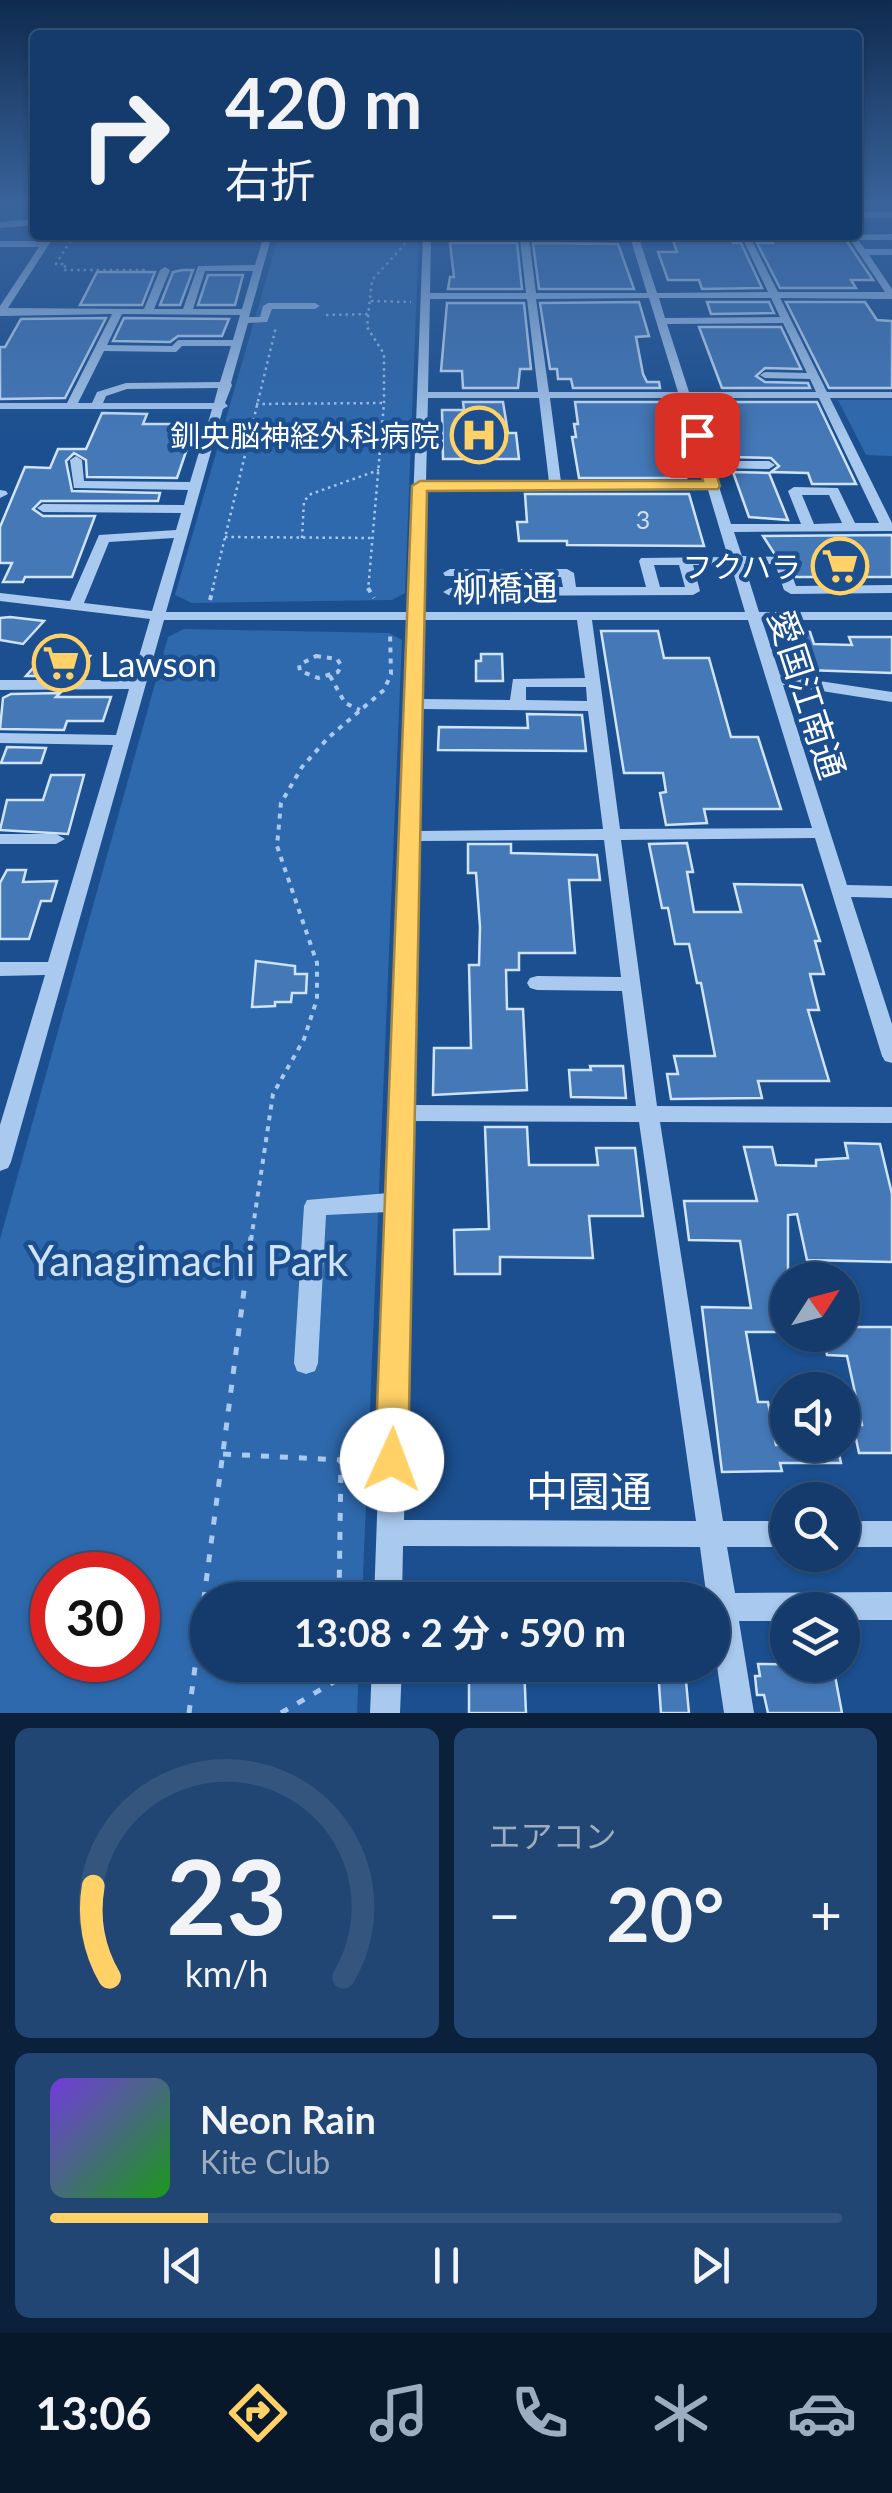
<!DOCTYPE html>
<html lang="ja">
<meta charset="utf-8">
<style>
:root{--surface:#143b6b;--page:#214673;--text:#f1f3f6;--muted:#9dadc1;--line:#33557e;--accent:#ffd166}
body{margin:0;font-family:Lato,"Noto Sans JP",sans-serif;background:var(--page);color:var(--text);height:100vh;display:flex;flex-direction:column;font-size:38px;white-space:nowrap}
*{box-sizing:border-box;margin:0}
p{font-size:32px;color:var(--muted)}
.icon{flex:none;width:55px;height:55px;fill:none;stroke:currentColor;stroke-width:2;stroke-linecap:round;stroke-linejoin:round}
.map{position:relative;height:1713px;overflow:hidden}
.side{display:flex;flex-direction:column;gap:15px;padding:15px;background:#0b203b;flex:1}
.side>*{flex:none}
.banner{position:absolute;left:30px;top:30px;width:832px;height:210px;border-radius:10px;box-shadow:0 2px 8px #0004,0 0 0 2px var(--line);background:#143b6b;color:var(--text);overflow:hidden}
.needle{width:65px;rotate:54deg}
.buttons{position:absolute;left:770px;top:1262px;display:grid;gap:20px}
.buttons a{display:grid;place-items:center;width:90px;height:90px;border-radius:50%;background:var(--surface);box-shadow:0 2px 8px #0004,0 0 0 2px var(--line);font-size:50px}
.speed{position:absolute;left:30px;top:1552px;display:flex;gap:20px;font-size:50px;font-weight:700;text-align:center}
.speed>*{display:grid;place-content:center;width:130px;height:130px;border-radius:50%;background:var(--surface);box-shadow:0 2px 8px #0004,0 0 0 2px var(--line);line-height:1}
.speed .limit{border:15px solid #d22;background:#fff;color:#111}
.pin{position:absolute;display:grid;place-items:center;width:85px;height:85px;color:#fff;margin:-42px;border-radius:20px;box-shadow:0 5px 15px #0006}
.me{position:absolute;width:110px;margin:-55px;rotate:2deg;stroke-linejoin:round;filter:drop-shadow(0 0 8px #0008)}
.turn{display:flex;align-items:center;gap:35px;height:210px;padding:0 30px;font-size:45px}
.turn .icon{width:130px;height:130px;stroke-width:2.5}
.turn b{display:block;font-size:70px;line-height:85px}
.big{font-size:75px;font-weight:700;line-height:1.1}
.side .tile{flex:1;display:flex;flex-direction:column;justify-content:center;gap:15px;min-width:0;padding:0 35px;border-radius:15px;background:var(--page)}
.side .dial{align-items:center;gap:0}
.dial svg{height:260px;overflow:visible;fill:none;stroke:var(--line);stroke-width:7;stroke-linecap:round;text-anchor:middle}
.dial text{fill:var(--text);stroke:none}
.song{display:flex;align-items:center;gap:30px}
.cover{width:120px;height:120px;border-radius:15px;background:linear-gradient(135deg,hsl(260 70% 55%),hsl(120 70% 35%))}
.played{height:10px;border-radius:5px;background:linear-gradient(90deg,var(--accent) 20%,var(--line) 20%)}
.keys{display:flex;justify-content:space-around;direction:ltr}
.heat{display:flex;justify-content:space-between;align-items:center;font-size:55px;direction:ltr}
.side .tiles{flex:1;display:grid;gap:15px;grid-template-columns:1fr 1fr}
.tile:last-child{grid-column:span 2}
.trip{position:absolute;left:190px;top:1582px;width:540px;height:100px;border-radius:50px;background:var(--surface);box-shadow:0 2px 8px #0004,0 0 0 2px var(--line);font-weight:700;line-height:100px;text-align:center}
.tabs{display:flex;height:160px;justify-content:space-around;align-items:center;background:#08182b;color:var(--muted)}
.tabs .icon{width:70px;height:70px}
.tabs .active{color:var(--accent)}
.tabs b{font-size:45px;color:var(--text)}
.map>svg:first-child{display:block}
.green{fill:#2e69ad;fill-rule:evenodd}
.building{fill:#4478b7;stroke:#cfe3fa;stroke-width:2.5}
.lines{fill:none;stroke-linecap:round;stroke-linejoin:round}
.path-far2{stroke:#a9c9ee;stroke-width:2.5;stroke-dasharray:2.5 4;stroke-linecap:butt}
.path-far1{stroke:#a9c9ee;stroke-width:4;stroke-dasharray:5 6;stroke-linecap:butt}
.path{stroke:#a9c9ee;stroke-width:5;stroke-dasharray:8 11;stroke-linecap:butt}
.minor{fill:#a9c9ee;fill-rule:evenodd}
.route{fill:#ffd166;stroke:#a68842;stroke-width:2.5}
.labels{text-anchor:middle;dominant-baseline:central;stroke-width:9;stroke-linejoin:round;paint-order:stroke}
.far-number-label{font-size:25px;fill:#d0dded}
.far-poi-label{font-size:30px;fill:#fff;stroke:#1b4f8f;text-anchor:end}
.street-label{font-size:35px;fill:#fff;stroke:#1b4f8f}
.poi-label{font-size:35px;fill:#fff;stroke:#1b4f8f;text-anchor:start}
.near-park-label{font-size:42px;fill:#cfe3fa;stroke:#1b4f8f}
.near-street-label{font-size:42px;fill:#fff;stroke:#1b4f8f}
</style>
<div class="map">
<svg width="892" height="1713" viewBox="0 0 892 1713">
<rect width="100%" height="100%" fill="#1b4f8f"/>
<!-- green -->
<path class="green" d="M279 235H419L405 593 392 600 192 603 175 595Z
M838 400H892V456L866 455Z
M184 629 389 633 402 640 362 1600H208V1665H359L357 1713H0V1239L168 637ZM52 1575H138V1660H52Z"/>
<!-- building -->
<path class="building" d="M671 235 730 236 733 243H741L762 288 702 289 699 280H668L658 252H677Z
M844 237 873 280H851L856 288H780L757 243H773L770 238Z
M450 243H517L522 289H448L450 277H454Z
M533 243 618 244 634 289H539Z
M182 270H193L180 305H160L173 272Z
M97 272H155L142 305H80Z
M208 275H243L235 305H198Z
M639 302 649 336 636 337 643 374 647 382H659L660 388H573L571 379H558L557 369H550L540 303Z
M707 302H769L774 313 711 314Z
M786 302H865L877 320 892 321V388H829Z
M447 303H524L531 369H520L518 388H463L462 371H441Z
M106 318 65 398 0 399V347H5L21 319Z
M124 318 229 319 222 336H178L170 342 113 341Z
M699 327H781L801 369 765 368 756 376 765 382 808 383 810 388H722Z
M463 402H503L508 433H516L519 459H443L442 410H464Z
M575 402H663L686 478H579L572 437H576L574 424H578Z
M726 402H817L856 484H812L808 473 771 472 779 466 771 458 729 457 718 422H731Z
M102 413 147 414 143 424H182L179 434H192L177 478 87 477 86 460 74 453 66 461 72 491 160 493 158 501H41L33 509 43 516H95L72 577H25L23 582H3L12 563H0V527L25 467 50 468 58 449H86Z
M733 472 769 473 788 520 749 517Z
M525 494H689L704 546 567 545V541H519L517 522H527Z
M892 535V577H796L787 554 774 553 763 536Z
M10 617 44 621 23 644 0 640V618Z
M601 631H658L664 658H709L731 737H758L781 809H704L707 823 666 825 660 793 666 792 663 773H624Z
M786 631 810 632 814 644 852 645 849 637H892V673L806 670 797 665Z
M49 650 90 656 74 676H26Z
M481 654H502L503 681H476V661H481Z
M60 693 56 697H111L103 721H67L64 730 0 729 3 698 11 694Z
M527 714 582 715 586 751 438 750 439 727 528 728Z
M7 747 46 748 41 763H1Z
M51 775H84L68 834 0 830 7 800H43Z
M687 843 693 872H687L694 912H741L734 884 802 885 820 941H815L824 974H810L819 1010H808L829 1081H758L762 1098 671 1099 667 1074H678L674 1056H715L701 983H697L689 944H675L668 908H662L649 844Z
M468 844H511V853L597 855 600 880H569L575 953H519V970H506L507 1009H523L527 1090 433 1095 434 1048H471L469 965H479L480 927 476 873H468Z
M7 870H26L23 882 57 881 51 901H41L29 939H0V883Z
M256 961 295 966V974H307L306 993H292L291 1002H275V1006L252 1007Z
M590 1066H623L626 1098 571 1097 569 1070H591Z
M485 1127H527L529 1165H598L596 1148H635L643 1216H589L593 1258 500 1257V1274H455L454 1230 489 1229Z
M845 1143 880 1144 892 1194V1262L807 1260 797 1214 788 1215V1332H746L758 1402H768L776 1445H837L841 1463H780L782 1471 722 1472 702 1307 751 1308 740 1241 689 1240 684 1201H757L744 1147H772L776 1165 816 1166V1160L848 1158Z
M842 1327H892V1453H859L853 1425H862L847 1356 827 1355 823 1335H842Z
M758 1664 833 1665 842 1713H768L764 1695H757L755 1676H760Z
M469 1665H524L526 1713H469Z
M658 1670 685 1671 689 1713H661Z"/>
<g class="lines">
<!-- path-far2 -->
<path class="path-far2" d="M74 235 56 264H66L63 270H147
M371 301 411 302
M326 315 371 314
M256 404 384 403
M225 537 374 538
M302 538 304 501 311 494 379 470
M212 591 276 327
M368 591 384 403V354L367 327 372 280 404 245 406 235"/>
<!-- path-far1 -->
<path class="path-far1" d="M368 588 374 598
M210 600 213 588
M316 656 337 659 341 665 338 672 318 678 300 671 299 665Z
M330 676 345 703 360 710
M251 1240 273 1094 304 1039 317 999V963L277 846 281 803 302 767 328 738 384 690 391 674 390 632"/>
<!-- path -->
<path class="path" d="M223 1454 341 1460 339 1600
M189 1713 251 1237
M281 1713 337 1680 338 1665"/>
<!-- minor -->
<path class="minor" d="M858 212H892V218H858Z
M35 219V225L0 228V222Z
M892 234V240H858L865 249H892V255H869L892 289V299L780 298 827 392H892V398H830L892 523V531L734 532 742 556 785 557 796 586 892 585V593L791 594 784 590 775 564H744L759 612H892V620H762L780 675 892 692V702L783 685 847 885 892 886V898L851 897 892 1024V1063L885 1061 882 1056 815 838 621 840 657 1106 892 1107V1123L660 1122 723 1521H788V1547H727L735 1593 892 1592V1620H842V1610H788V1621H739L754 1713H724L712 1633V1600H707L700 1547 403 1546 402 1600H374L388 1212 326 1215 318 1363 315 1371 306 1374 297 1371 294 1363 304 1206 307 1200 388 1193 409 620H164L11 1162 8 1168 0 1171V1125L45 975 0 976V962H48L113 745 0 743V733L116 735 129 689 0 690V680H132L150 619 0 601V593L70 601 99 535 176 530 181 513 43 512 37 508 43 504 184 505 188 490 74 488 70 460 76 456 82 460 84 481 190 482 212 409H0V403H67L112 314 0 316V306L39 247H0V241H42L47 235H55L8 308 144 309 160 270 165 267 170 270 154 309H183L198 266 255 265 264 235H272L249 317H260L263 306 268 303H315L320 306 315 309H272L267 322 248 323 231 383 232 385 225 403 228 406 223 409 166 612H409L423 235H638L657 293 768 292 741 235H749L778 292H885L847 235ZM431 239H520L526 293H430ZM529 239 631 240 647 293H536ZM205 271H253L242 309H193ZM649 298 678 392H549L536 299ZM659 298H771L780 317 665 318ZM430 299H527L538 392H428ZM122 314 240 315 233 340H178L172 346 107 345ZM783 323 807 373 765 372 760 375 765 378 810 379 816 392H689L667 324ZM182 346H231L220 382 126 383 97 392 92 403H78L104 351 176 352ZM218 388 214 403H103L106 396 127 389ZM428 398H539L549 482H426ZM550 398H680L706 482H561ZM691 398H819L879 523H855L838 488 794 487 788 491 801 524H731L713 468 769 469 775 465 769 461H711ZM426 490H708L728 557 641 558 639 561 646 587H576L574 573 567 569H450L443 573 445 576 561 577 563 587 450 588 443 592 450 596 693 595 700 591 693 565H731L745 612H423ZM802 495H829L842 523 814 524ZM174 538 152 611 84 603 109 542ZM654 565H679L685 587H660ZM423 620H577L585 678 513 679 510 700 421 699ZM592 620H748L812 828 620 829ZM526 687H586L587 701 526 700ZM421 709 588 711 603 829 419 831ZM604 840 621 977 537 976 530 978 527 983 530 988 537 990 622 991 636 1106 413 1105 418 841ZM412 1121 639 1122 696 1521 404 1520Z
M0 490 6 491 8 494 0 498Z
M0 834H56L65 839 56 844H0Z
M842 1521H892V1547H842Z
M372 1665H402L400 1713H370Z"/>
</g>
<!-- sky -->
<linearGradient id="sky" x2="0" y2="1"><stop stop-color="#0f2b4f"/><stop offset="0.46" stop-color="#39639b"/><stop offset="1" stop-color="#39639b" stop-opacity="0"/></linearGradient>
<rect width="892" height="442" fill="url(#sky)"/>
<!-- route -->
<path class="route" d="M691 432 704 435 720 486 718 489 427 491 408 1460 403 1471 392 1475 380 1471 375 1460 412 486 420 481H703Z"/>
<!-- icons -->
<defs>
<g id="hospital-ring" transform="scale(2.875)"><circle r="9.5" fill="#1b4f8f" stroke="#ffd166" stroke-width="1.5"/><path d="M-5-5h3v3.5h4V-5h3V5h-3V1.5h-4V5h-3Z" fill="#ffd166"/></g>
<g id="supermarket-ring" transform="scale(2.875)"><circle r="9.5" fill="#1b4f8f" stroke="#ffd166" stroke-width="1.5"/><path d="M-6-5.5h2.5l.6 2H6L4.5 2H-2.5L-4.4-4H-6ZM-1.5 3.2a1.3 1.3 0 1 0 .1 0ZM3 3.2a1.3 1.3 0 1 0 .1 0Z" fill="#ffd166"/></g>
</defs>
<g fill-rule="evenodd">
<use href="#hospital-ring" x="479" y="435"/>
<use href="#supermarket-ring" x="840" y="566"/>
<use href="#supermarket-ring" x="61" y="663"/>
</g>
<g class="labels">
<!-- far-number labels -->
<g class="far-number-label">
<text x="643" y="519">3</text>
</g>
<!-- far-poi labels -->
<g class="far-poi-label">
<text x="440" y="435">釧央脳神経外科病院</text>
<text x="801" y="566">フクハラ</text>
</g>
<!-- street labels -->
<g class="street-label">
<text transform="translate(505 587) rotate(-1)">柳橋通</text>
<text transform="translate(808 694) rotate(72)">愛国江南通</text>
</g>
<!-- poi labels -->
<g class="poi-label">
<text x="100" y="663">Lawson</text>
</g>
<!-- near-park labels -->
<g class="near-park-label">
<text x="188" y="1260">Yanagimachi Park</text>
</g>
<!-- near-street labels -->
<g class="near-street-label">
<text x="589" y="1491">中園通</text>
</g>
</g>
</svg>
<div class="buttons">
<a><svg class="needle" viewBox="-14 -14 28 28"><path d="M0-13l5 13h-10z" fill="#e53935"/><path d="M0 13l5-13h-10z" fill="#9dadc1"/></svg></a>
<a><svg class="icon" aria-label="sound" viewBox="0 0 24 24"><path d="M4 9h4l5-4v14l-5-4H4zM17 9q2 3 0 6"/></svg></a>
<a><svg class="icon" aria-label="search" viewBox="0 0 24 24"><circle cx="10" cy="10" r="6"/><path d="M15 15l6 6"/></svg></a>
<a><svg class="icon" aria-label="layers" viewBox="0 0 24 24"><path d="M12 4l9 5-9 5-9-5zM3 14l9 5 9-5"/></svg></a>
</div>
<div class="speed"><div class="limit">30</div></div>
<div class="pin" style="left:697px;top:435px;background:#d93025"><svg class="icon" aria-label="arrive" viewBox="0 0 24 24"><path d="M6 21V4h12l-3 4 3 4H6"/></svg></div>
<svg class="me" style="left:392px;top:1460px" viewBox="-20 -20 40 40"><circle r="19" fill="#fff"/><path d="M0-13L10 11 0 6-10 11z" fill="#ffd166"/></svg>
<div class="trip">13:08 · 2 分 · 590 m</div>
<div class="banner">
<div class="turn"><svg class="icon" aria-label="right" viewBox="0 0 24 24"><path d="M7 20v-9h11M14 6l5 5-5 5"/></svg><div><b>420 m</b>右折</div></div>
</div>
</div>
<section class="side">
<div class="tiles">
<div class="tile dial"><svg viewBox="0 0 100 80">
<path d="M14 69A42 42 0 1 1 86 69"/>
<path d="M14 69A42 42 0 0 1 9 41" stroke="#ffd166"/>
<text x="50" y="56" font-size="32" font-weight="700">23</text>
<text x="50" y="72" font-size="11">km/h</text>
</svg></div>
<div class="tile"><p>エアコン</p>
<div class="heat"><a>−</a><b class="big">20°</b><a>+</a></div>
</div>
<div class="tile">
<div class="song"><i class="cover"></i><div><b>Neon Rain</b><p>Kite Club</p></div></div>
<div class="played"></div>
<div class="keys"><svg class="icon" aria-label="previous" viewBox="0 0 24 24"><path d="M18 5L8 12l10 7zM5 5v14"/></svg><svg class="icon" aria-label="pause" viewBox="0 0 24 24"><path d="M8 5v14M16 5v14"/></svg><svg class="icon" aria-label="next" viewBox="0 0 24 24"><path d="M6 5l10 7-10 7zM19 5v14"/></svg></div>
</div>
</div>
</section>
<nav class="tabs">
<b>13:06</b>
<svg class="icon active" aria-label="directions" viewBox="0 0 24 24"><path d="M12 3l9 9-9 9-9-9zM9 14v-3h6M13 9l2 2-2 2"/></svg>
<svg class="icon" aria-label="music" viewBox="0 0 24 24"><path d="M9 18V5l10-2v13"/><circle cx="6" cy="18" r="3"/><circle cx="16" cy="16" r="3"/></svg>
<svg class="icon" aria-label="phone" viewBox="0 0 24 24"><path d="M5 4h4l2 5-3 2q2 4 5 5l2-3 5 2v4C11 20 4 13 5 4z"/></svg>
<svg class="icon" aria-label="climate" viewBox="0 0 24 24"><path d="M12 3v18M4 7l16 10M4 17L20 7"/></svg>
<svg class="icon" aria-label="car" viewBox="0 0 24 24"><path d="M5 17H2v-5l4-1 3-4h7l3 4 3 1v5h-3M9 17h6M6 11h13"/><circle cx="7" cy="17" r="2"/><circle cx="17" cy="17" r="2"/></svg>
</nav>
